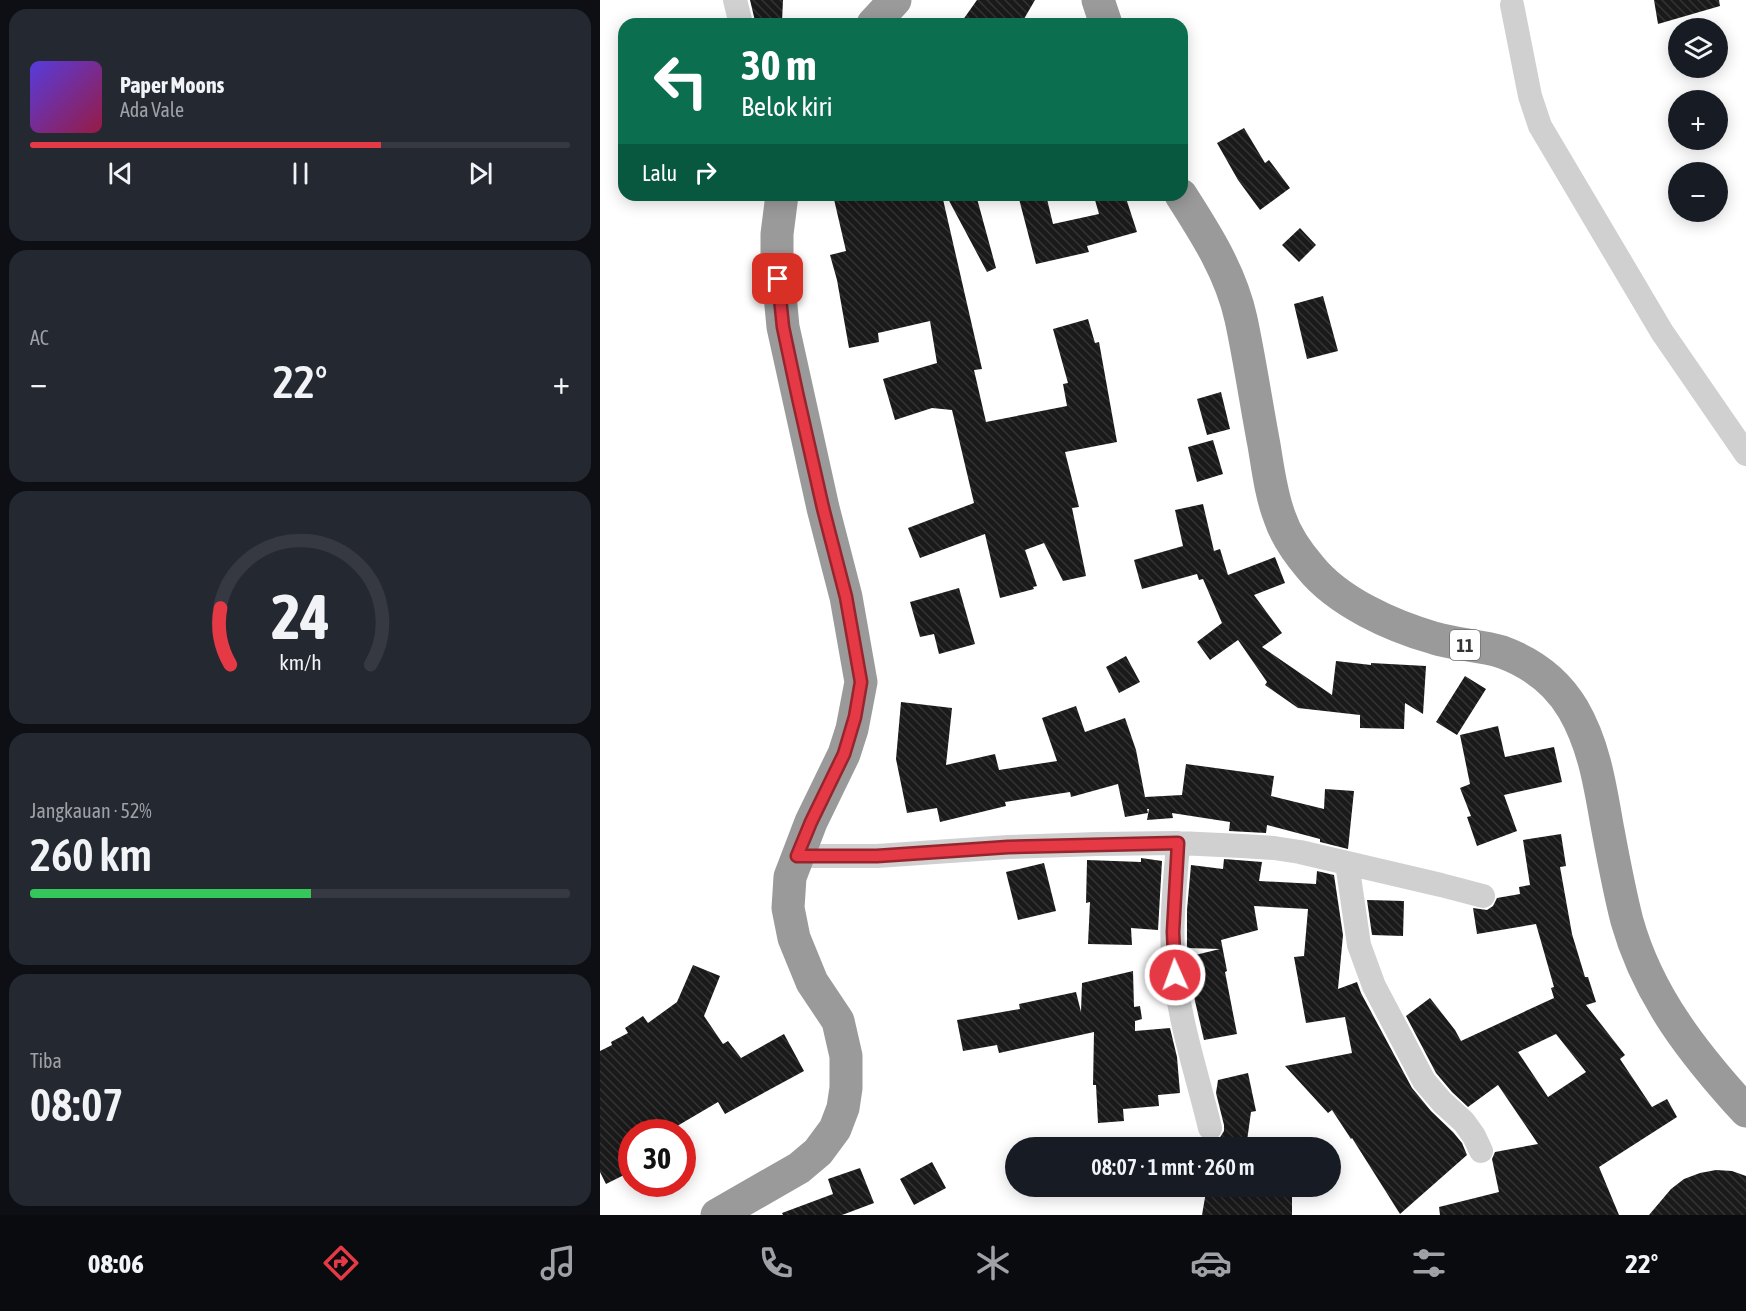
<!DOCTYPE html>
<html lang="id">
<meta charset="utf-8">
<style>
:root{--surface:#171b24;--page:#242831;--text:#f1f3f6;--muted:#9ea1a6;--line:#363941;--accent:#e63946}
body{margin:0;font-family:"Asap Condensed",sans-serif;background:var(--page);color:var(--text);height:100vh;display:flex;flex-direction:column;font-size:22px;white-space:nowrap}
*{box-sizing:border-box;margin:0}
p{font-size:20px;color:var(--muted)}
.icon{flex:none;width:33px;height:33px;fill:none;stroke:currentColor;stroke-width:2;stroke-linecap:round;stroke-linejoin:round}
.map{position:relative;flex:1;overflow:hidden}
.panel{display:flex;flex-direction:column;gap:9px;padding:9px;background:#0d0f14;width:600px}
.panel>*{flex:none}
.top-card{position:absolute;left:18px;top:18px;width:570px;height:183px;border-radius:18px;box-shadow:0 3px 15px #0003;background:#0b6e4f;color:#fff;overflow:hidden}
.tools{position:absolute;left:1068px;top:18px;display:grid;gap:12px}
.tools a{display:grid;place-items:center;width:60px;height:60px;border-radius:50%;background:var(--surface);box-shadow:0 3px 15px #0003;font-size:30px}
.speed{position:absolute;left:18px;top:1119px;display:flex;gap:12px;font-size:30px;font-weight:700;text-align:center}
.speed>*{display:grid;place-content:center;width:78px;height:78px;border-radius:50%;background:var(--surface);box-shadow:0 3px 15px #0003;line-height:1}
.speed .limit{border:9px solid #d22;background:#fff;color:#111}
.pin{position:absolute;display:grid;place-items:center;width:51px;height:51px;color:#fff;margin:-26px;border-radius:12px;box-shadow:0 3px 9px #0006}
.me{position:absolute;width:66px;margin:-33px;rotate:358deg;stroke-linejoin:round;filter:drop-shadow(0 0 4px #0008)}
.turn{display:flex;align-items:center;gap:21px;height:126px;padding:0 24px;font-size:27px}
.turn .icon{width:78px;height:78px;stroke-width:2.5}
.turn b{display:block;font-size:42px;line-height:51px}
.then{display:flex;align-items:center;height:57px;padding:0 24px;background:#0003;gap:12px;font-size:22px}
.big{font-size:45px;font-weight:600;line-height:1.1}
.panel .card{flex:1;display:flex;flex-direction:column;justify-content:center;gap:9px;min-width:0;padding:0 21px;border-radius:18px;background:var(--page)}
.panel .dial{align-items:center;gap:0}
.dial svg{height:156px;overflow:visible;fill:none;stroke:var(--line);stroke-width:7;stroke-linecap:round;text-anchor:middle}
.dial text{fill:var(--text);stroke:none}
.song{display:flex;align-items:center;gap:18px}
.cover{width:72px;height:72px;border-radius:9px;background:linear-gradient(135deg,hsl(250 70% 55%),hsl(340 70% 35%))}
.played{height:6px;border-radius:3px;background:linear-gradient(90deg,var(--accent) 65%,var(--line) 65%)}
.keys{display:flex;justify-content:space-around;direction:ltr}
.heat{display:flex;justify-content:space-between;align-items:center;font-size:33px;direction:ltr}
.charge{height:9px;border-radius:4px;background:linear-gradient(90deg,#34c759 52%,var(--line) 0)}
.trip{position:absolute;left:405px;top:1137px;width:336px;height:60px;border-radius:30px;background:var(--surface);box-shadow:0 3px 15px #0003;font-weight:600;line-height:60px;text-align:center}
.tabs{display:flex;height:96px;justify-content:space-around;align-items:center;background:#090b0e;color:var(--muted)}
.tabs .icon{width:42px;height:42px}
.tabs .on{color:var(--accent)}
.tabs b{font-size:27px;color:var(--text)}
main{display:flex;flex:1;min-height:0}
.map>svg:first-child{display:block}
.building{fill:url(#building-back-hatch);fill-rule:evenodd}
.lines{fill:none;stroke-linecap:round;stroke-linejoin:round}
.street{stroke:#d0d0d0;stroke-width:24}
.highway{stroke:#9a9a9a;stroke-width:33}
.route-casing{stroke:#96252e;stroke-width:15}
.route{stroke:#e63946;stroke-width:10}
.labels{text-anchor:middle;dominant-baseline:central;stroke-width:6;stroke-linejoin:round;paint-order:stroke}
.shield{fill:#fff;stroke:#707070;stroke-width:1.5}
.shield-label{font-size:18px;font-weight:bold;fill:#333}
</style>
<main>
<section class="panel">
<div class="card">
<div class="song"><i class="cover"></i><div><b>Paper Moons</b><p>Ada Vale</p></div></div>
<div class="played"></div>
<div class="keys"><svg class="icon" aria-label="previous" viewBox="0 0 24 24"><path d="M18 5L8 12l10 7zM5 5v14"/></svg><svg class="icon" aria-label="pause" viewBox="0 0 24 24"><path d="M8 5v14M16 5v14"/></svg><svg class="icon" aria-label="next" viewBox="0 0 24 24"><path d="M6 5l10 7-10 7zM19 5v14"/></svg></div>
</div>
<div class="card"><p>AC</p>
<div class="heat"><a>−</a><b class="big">22°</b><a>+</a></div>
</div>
<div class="card dial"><svg viewBox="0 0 100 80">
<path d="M14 69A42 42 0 1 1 86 69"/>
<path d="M14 69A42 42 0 0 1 9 40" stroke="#e63946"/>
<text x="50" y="56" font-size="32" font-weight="700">24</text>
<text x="50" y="72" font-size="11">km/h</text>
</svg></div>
<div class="card"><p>Jangkauan · 52%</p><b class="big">260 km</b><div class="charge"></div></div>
<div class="card"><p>Tiba</p><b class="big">08:07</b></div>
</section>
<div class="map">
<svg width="1146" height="1215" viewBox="0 0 1146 1215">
<defs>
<pattern id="building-back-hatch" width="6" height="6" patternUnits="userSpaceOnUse" patternTransform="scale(1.5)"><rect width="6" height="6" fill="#1a1a1a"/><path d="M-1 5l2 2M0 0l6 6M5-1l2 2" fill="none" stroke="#333"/></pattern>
</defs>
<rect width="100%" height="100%" fill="#fff"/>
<!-- building -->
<path class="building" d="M150 0H183L182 22 155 21Z
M377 0H435L421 24H360Z
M1054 0H1119L1120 6 1058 24Z
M644 128 665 163 669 160 690 188 660 210 638 180 617 143Z
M233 195H342L382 369 374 370 386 422 467 406 463 384 468 383 453 329 488 319 495 343 499 342 517 442 465 452 479 507 472 508 486 576 463 581 444 543 425 550 437 586 433 587 434 589 400 598 385 534 320 558 308 528 374 503 352 410 332 408 295 420 283 379 337 363 330 321 278 333 279 342 249 348 237 280 230 255 246 251Z
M346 195H376L396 268 387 272Z
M418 195H446L453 224 499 214 495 200 512 195H525L537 232 487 246 489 252 436 264Z
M700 228 716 245 699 262 682 245Z
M723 296 738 351 707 359 694 304Z
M621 392 630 429 607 435 597 399Z
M613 440 623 474 597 482 588 447Z
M603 504 614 551 620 549 628 575 675 557 685 583 654 595 682 633 662 647 732 695 736 661 771 665V663L826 666 823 714 805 703 804 729 760 728V715L698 708 665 685 667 682 638 640 610 660 597 642 622 623 603 579 599 580 597 574 542 589 534 560 583 546 575 510Z
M359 588 375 644 339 654 334 634 320 637 310 602Z
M526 656 540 682 519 693 506 667Z
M865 676 886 689 857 735 836 722Z
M301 702 352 708 346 765 395 754 399 770 457 761 442 718 476 706 485 732 525 718 536 750 545 797 582 795 586 764 674 776 671 796 724 809 725 789 754 791 748 849 720 842V839L667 825 666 833 629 831 630 822 572 813 573 818 547 820 549 809H547L548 813 525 817 518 784 471 797 470 792 405 802 406 806 340 822 337 808 307 813 296 759Z
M898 726 905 757 954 747 962 782 904 795 917 831 877 846 867 817 871 816 860 788 870 784 860 735Z
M961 834 966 866 960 867 972 934 985 977H988L996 1002 986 1005 1025 1055 1020 1059 1052 1107 1067 1099 1077 1117 999 1167 1019 1215H840L839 1207 899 1192 892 1159 895 1152 938 1144 898 1085 868 1107 852 1092 836 1073 806 1016 830 998 855 1030 861 1041 954 998 951 988 954 987 936 924 877 934 873 908 887 910 893 906 897 898 920 894 919 887 930 885 923 840ZM956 1034 986 1072 948 1097 918 1052Z
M541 858 562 861 558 930 531 928 532 945 488 944 490 902 486 903 487 860 541 862Z
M624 859 662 862 659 881 716 884 717 871 734 875 743 935 738 989 757 982 761 993 812 1088 831 1111 853 1132 862 1143 867 1155 800 1214 752 1138 751 1139 732 1110 728 1113 685 1066 752 1053 745 1017 706 1023 694 957 704 956 708 909 654 906 658 930 621 940 627 971 625 972 637 1034 604 1040 589 975 587 957 620 949 587 948V910L591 865 623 869Z
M444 863 456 911 418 920 406 872Z
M767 900 804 901 803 936 772 935Z
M93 965 120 976 104 1016 123 1044 128 1041 141 1058 184 1034 204 1071 125 1114 118 1102 67 1132H32V1171L6 1184 0 1172V1051L12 1045 11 1042 28 1033 25 1028 43 1016 48 1023 77 1002Z
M533 971 534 1007 540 1006 542 1019 535 1021V1031L570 1028 577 1057 580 1093 558 1095 559 1106 523 1109 524 1121 498 1123 496 1085H493L494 1032 399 1053 397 1045 363 1051 357 1020 420 1009 419 1004 476 992 481 1012 482 983Z
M648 1073 656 1111 651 1112 646 1148H609V1142L619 1139 624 1131V1125L616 1093 618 1080Z
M332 1162 346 1188 314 1205 300 1179Z
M260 1168 274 1203 242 1215H183L182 1213 233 1194 228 1179Z
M1116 1170 1132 1171 1146 1176V1215H1049L1071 1189 1084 1179 1100 1173Z
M607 1186H692V1215H602Z"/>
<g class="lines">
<!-- street -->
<path class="street" d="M135 0 141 24
M912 5 930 96 940 126 1062 332 1146 454
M578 843C575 887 569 932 575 976 581 1027 598 1078 610 1128
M197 856H277L408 847 497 844 578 843 642 846 674 848 700 852 841 885 883 896
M747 863 759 945 774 986 824 1081 842 1102 864 1122 874 1136 881 1151"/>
<!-- highway -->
<path class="highway" d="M498 0 506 24
M273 24 295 0
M581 195C606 234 631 273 641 319 650 361 656 403 664 445 668 469 671 495 680 518 686 536 698 553 710 567 738 602 792 626 834 638 856 645 881 645 902 652 932 663 957 682 973 709 994 745 1000 785 1007 825 1013 857 1019 890 1027 921 1048 996 1094 1054 1146 1111
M117 1215 199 1168 218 1152 235 1129 243 1108 246 1088V1056L238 1021 212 982 194 938 188 908 190 877 211 822 244 754 252 729 261 682 246 597 223 508 183 327 177 263V234L182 195"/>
</g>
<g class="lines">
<!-- route casing -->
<g class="route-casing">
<path id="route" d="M178 279 183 327 197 393 223 508 246 597 261 682 255 717 244 754 211 822 197 856H277L408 847 578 843 573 932 575 975"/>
</g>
<!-- route -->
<use href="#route" class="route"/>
</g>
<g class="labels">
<!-- shield labels -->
<rect class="shield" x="850" y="630" width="30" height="30" rx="4.5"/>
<g class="shield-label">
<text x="865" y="645">11</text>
</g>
</g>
</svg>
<div class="tools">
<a><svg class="icon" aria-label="layers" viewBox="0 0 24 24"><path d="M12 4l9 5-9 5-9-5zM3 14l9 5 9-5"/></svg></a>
<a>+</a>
<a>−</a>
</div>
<div class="speed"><div class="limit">30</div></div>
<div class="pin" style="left:178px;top:279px;background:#d93025"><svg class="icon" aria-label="arrive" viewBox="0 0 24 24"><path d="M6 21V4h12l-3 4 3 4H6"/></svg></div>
<svg class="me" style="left:575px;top:975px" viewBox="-20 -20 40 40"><circle r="17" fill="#e63946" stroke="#fff" stroke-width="3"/><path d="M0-11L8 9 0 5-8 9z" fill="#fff"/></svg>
<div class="trip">08:07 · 1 mnt · 260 m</div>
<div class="top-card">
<div class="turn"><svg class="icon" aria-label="left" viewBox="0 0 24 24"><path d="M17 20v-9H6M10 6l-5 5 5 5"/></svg><div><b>30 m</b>Belok kiri</div></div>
<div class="then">Lalu<svg class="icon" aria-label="right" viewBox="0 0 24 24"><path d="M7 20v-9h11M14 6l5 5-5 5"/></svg></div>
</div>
</div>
</main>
<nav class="tabs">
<b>08:06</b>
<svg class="icon on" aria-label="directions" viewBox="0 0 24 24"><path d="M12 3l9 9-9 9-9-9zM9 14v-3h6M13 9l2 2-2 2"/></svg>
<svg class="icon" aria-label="music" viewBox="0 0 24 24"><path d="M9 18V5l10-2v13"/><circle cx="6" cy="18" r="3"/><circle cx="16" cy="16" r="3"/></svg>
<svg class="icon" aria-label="phone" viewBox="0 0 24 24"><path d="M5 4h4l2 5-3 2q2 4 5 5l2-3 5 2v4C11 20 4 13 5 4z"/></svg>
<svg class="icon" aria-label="climate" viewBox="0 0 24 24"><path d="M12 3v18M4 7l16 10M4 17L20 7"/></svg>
<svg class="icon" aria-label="car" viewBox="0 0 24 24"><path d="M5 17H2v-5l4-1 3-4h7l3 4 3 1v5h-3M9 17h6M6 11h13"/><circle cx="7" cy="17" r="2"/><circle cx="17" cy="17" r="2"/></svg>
<svg class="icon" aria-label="filters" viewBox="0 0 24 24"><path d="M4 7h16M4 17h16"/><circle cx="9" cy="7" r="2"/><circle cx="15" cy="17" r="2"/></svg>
<b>22°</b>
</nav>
